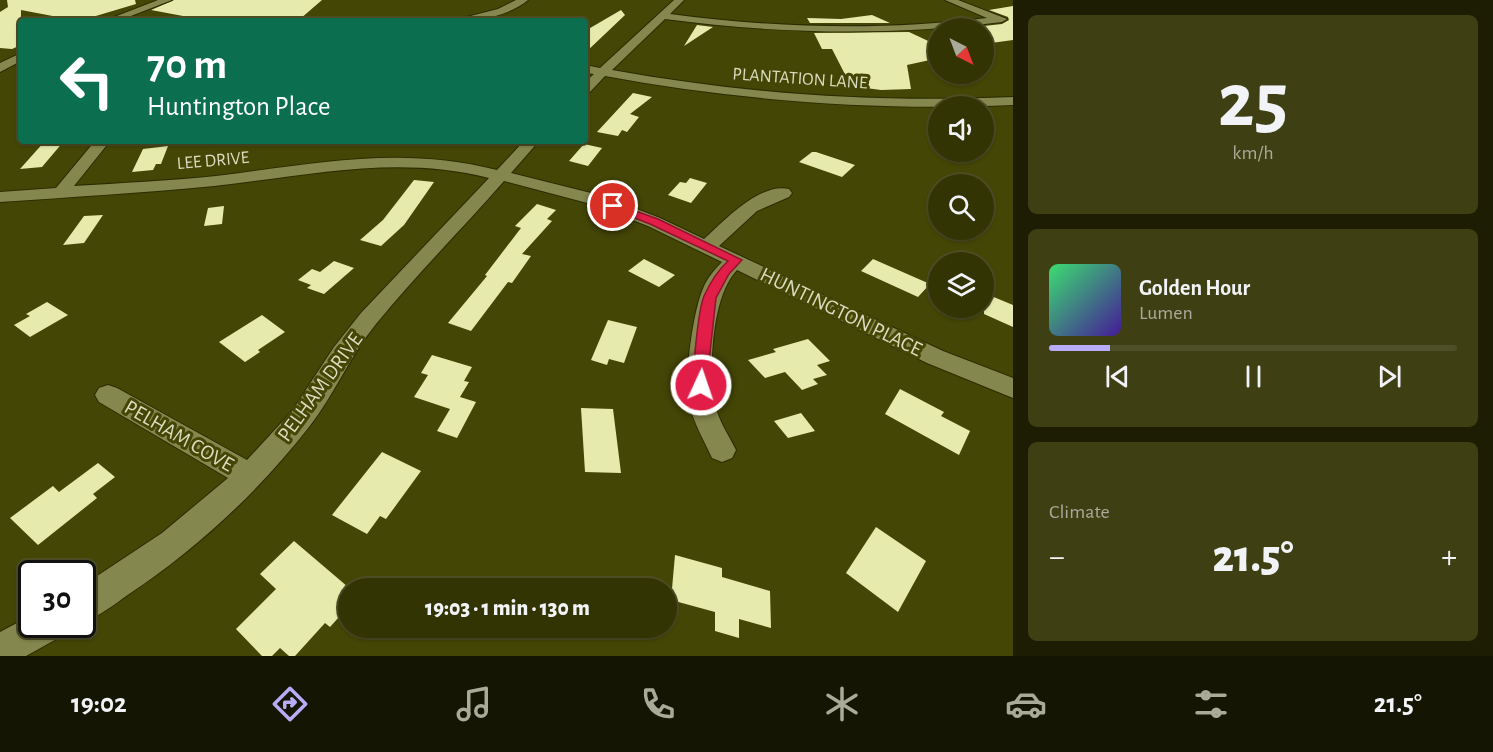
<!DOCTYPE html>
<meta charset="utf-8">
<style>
:root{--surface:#333404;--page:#3e3f13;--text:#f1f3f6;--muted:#a9aa9a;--line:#4e4f26;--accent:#b8abf7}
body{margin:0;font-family:"Alegreya Sans",sans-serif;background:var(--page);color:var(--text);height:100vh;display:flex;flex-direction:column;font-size:22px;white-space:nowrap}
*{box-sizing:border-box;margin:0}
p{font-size:20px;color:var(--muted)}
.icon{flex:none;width:33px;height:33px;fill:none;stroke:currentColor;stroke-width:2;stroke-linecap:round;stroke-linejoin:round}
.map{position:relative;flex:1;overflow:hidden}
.details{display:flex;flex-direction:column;gap:15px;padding:15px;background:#1c1d02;width:480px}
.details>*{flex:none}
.top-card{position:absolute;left:18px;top:18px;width:570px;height:126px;border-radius:6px;box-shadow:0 2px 4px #0004,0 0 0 2px var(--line);background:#0b6e4f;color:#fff;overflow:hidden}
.needle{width:39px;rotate:138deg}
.fabs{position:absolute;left:928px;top:18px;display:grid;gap:12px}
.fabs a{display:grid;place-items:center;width:66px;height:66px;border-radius:50%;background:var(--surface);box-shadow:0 2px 4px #0004,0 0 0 2px var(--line);font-size:30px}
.speed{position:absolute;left:18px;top:560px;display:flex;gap:12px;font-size:30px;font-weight:700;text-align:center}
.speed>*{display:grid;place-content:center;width:78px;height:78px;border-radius:50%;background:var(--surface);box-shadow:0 2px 4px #0004,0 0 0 2px var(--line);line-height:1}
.speed .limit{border:3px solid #111;border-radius:9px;background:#fff;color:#111}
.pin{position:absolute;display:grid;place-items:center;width:51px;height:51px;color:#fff;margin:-26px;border:3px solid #fff;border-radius:50%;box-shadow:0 2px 6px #0007}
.me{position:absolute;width:66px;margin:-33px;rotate:3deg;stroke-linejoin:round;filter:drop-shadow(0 0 4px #0008)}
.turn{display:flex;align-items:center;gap:21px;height:126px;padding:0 30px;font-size:27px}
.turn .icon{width:78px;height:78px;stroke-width:2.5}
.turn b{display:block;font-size:42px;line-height:51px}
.big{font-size:45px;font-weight:800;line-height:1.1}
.details .card{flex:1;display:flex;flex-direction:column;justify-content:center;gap:9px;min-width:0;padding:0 21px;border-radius:9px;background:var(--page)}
.details .dial{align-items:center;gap:0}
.dial b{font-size:78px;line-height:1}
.song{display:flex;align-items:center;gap:18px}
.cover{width:72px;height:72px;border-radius:9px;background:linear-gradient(135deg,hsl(140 70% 55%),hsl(260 70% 35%))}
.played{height:6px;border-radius:3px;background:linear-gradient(90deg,var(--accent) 15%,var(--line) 15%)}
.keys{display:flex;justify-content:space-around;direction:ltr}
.heat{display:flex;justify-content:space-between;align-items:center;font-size:33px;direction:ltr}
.trip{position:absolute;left:338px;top:578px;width:339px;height:60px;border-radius:30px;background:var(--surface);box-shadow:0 2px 4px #0004,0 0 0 2px var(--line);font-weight:800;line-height:60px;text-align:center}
.menu{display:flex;height:96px;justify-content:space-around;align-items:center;background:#141502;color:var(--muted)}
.menu .icon{width:42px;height:42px}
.menu .selected{color:var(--accent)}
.menu b{font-size:27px;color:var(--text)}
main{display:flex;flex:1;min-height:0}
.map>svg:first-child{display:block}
.building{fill:#e6ebad}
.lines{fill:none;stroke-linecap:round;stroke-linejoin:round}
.minor-casing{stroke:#2a2c00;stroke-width:2}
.minor{fill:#85884e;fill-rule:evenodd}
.route{fill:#e11d48;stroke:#92132f;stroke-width:1.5}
.labels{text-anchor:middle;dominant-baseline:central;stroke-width:6;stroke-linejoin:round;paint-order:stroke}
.far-street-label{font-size:18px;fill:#d9dcbe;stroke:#444606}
.street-label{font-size:21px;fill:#d9dcbe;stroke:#444606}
</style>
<main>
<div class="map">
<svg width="1013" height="656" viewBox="0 0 1013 656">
<rect width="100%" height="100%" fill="#444606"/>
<!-- building -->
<path class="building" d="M7 0H135L136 4 79 21 21 10V45L12 49 0 48V12L8 7Z
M174 0H322L300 19 183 16 151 10Z
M1013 6V40L984 44V26L1002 24 1009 20 1008 17 989 10Z
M621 10 625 15 585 53V31Z
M872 15 890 23H810L807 18 841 19Z
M697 25 713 27 684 46Z
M909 32 939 46V49L930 51 939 55V58L907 65 911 89 881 90 851 86 832 49H822L814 33Z
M633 93 652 97 630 114 639 117 627 132 622 130 618 136 597 132Z
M45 141H64L42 167 20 169Z
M584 144 602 148 588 166 569 161Z
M168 146 161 164H156L153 170 132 172 143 149Z
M812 152H816L855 165 842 177 799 162Z
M690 178 707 183 691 203 668 195 680 182 686 183Z
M414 180 434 182 404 225 381 246 360 240 383 220Z
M537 204 556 210 547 219 552 221 522 254 531 256 512 283 508 282 471 331 448 323 487 276 485 275 521 228 515 226Z
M224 206 222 224 204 226 208 208Z
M103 215 84 243 63 245 84 216Z
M644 259 675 275 659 287 628 271Z
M873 259 930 284 918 297 861 271Z
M334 261 354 268 324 294 307 288 311 285 298 280 312 269 320 272Z
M984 293 1013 305V327L984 314Z
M47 302 68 315 30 337 14 325 30 316 26 314Z
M262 315 285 332 258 350 260 352 245 362 219 342Z
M608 320 637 327 624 363 609 359 607 365 591 360Z
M808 339 830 361 817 365 827 375 813 379 818 384 802 390 785 372 765 378 748 360 776 352 773 349Z
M432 355 472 367 464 381 469 382 460 397 476 402 457 438 437 431 450 409 414 397 428 375 421 373Z
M900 389 944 412 941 416 970 431 959 455 885 414Z
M581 408 613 409 621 473 585 472Z
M801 413 815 431 788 438 774 421Z
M382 452 421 471 386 519 380 516 367 534 332 515Z
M98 463 115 477 93 494 97 498 38 545 10 518 53 486 59 492Z
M876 527 926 561 898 612 846 573Z
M294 541 348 587V607L330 627 325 623 295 656H289L280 648 272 656H262L236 629 276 589 260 574Z
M675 555 722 568V577L770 591 771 628 739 619V638L715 631V612L671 600Z"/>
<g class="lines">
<!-- minor casing -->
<g class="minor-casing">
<path id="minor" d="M158 0H172L118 21H104Z
M516 0H528C508 17 476 21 451 21L498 9Z
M674 0H684L670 14C776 28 881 31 987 18L945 0H958L1007 19 1002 22C889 36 778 34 665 19L612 70C745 94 878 103 1013 97V105C877 111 741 101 605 76L590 92 585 93V82L594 74 585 73V65L600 68Z
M21 53V61L0 72V63Z
M95 141H110L74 186C121 183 169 181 216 176 314 164 399 145 497 170L524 141H539L511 173 603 196 660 218 704 239C724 221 760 182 789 189L792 193 789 197 757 211 719 246 943 351 1013 378V398L927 363 737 270C712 296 709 364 714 399 716 417 728 434 736 450L732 458 722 462 712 458C704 440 693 422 689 403 684 376 693 308 705 284 709 276 715 269 722 262L648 226 591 204 504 181C462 229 416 275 376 324 350 356 334 395 309 427 259 491 197 549 129 594 114 605 99 616 82 623V586L162 533 228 478 99 402 95 395 99 388 108 385 117 388 247 460 292 411 334 347 361 313 489 178C397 154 306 176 214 186 143 193 71 197 0 202V192L56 188Z
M32 615V624H67L62 636 26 656H0V632Z"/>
</g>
<!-- minor -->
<use href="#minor" class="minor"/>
</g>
<!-- route -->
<path class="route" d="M613 203 658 219 742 260 729 274 716 298 706 389H696C690 379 699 308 704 296 710 283 717 271 728 261L650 224 609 208V204Z"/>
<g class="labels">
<!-- far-street labels -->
<g class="far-street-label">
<text transform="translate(800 79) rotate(4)">PLANTATION LANE</text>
<text transform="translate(213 161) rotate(-5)">LEE DRIVE</text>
</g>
<!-- street labels -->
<g class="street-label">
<text transform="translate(841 312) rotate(26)">HUNTINGTON PLACE</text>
<text transform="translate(320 387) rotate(-54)">PELHAM DRIVE</text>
<text transform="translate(179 436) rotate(30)">PELHAM COVE</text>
</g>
</g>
</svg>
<div class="fabs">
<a><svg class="needle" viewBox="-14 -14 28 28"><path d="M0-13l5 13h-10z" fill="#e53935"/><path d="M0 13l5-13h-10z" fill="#a9aa9a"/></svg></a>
<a><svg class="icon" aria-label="sound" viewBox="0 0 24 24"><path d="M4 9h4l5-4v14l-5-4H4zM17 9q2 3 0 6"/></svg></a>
<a><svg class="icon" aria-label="search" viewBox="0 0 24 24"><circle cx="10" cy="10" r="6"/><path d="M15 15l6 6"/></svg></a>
<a><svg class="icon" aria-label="layers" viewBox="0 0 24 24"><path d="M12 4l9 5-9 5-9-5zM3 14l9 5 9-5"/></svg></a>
</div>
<div class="speed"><div class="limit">30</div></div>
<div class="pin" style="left:613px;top:206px;background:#d93025"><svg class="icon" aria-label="arrive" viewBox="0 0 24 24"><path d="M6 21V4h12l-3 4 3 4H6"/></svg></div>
<svg class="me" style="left:701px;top:385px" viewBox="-20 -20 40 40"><circle r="17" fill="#e11d48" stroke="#fff" stroke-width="3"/><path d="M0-11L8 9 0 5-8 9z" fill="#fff"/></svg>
<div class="trip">19:03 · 1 min · 130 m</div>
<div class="top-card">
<div class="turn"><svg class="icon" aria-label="left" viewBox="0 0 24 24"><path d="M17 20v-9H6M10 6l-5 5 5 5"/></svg><div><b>70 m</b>Huntington Place</div></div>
</div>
</div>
<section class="details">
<div class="card dial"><b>25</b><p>km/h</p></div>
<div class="card">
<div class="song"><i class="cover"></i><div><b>Golden Hour</b><p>Lumen</p></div></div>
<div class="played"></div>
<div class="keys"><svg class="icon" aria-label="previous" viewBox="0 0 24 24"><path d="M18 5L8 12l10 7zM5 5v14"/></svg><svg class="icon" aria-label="pause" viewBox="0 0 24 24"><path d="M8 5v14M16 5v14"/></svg><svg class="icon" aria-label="next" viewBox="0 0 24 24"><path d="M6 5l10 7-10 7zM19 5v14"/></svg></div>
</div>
<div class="card"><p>Climate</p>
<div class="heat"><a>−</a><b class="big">21.5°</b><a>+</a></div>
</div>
</section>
</main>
<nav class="menu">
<b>19:02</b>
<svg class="icon selected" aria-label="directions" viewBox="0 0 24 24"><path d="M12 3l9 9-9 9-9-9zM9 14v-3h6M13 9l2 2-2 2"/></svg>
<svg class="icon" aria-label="music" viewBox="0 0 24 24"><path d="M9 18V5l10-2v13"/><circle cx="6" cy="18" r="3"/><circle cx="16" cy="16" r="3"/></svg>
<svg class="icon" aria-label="phone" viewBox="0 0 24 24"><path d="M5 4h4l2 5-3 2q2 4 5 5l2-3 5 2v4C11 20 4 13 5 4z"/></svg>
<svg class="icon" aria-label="climate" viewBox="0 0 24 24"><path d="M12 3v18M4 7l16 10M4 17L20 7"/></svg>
<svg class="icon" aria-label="car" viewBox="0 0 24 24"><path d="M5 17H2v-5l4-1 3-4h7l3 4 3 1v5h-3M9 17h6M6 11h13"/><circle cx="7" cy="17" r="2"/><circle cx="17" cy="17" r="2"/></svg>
<svg class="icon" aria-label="filters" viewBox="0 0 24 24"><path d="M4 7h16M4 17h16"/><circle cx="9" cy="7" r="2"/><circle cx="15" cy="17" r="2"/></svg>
<b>21.5°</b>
</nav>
